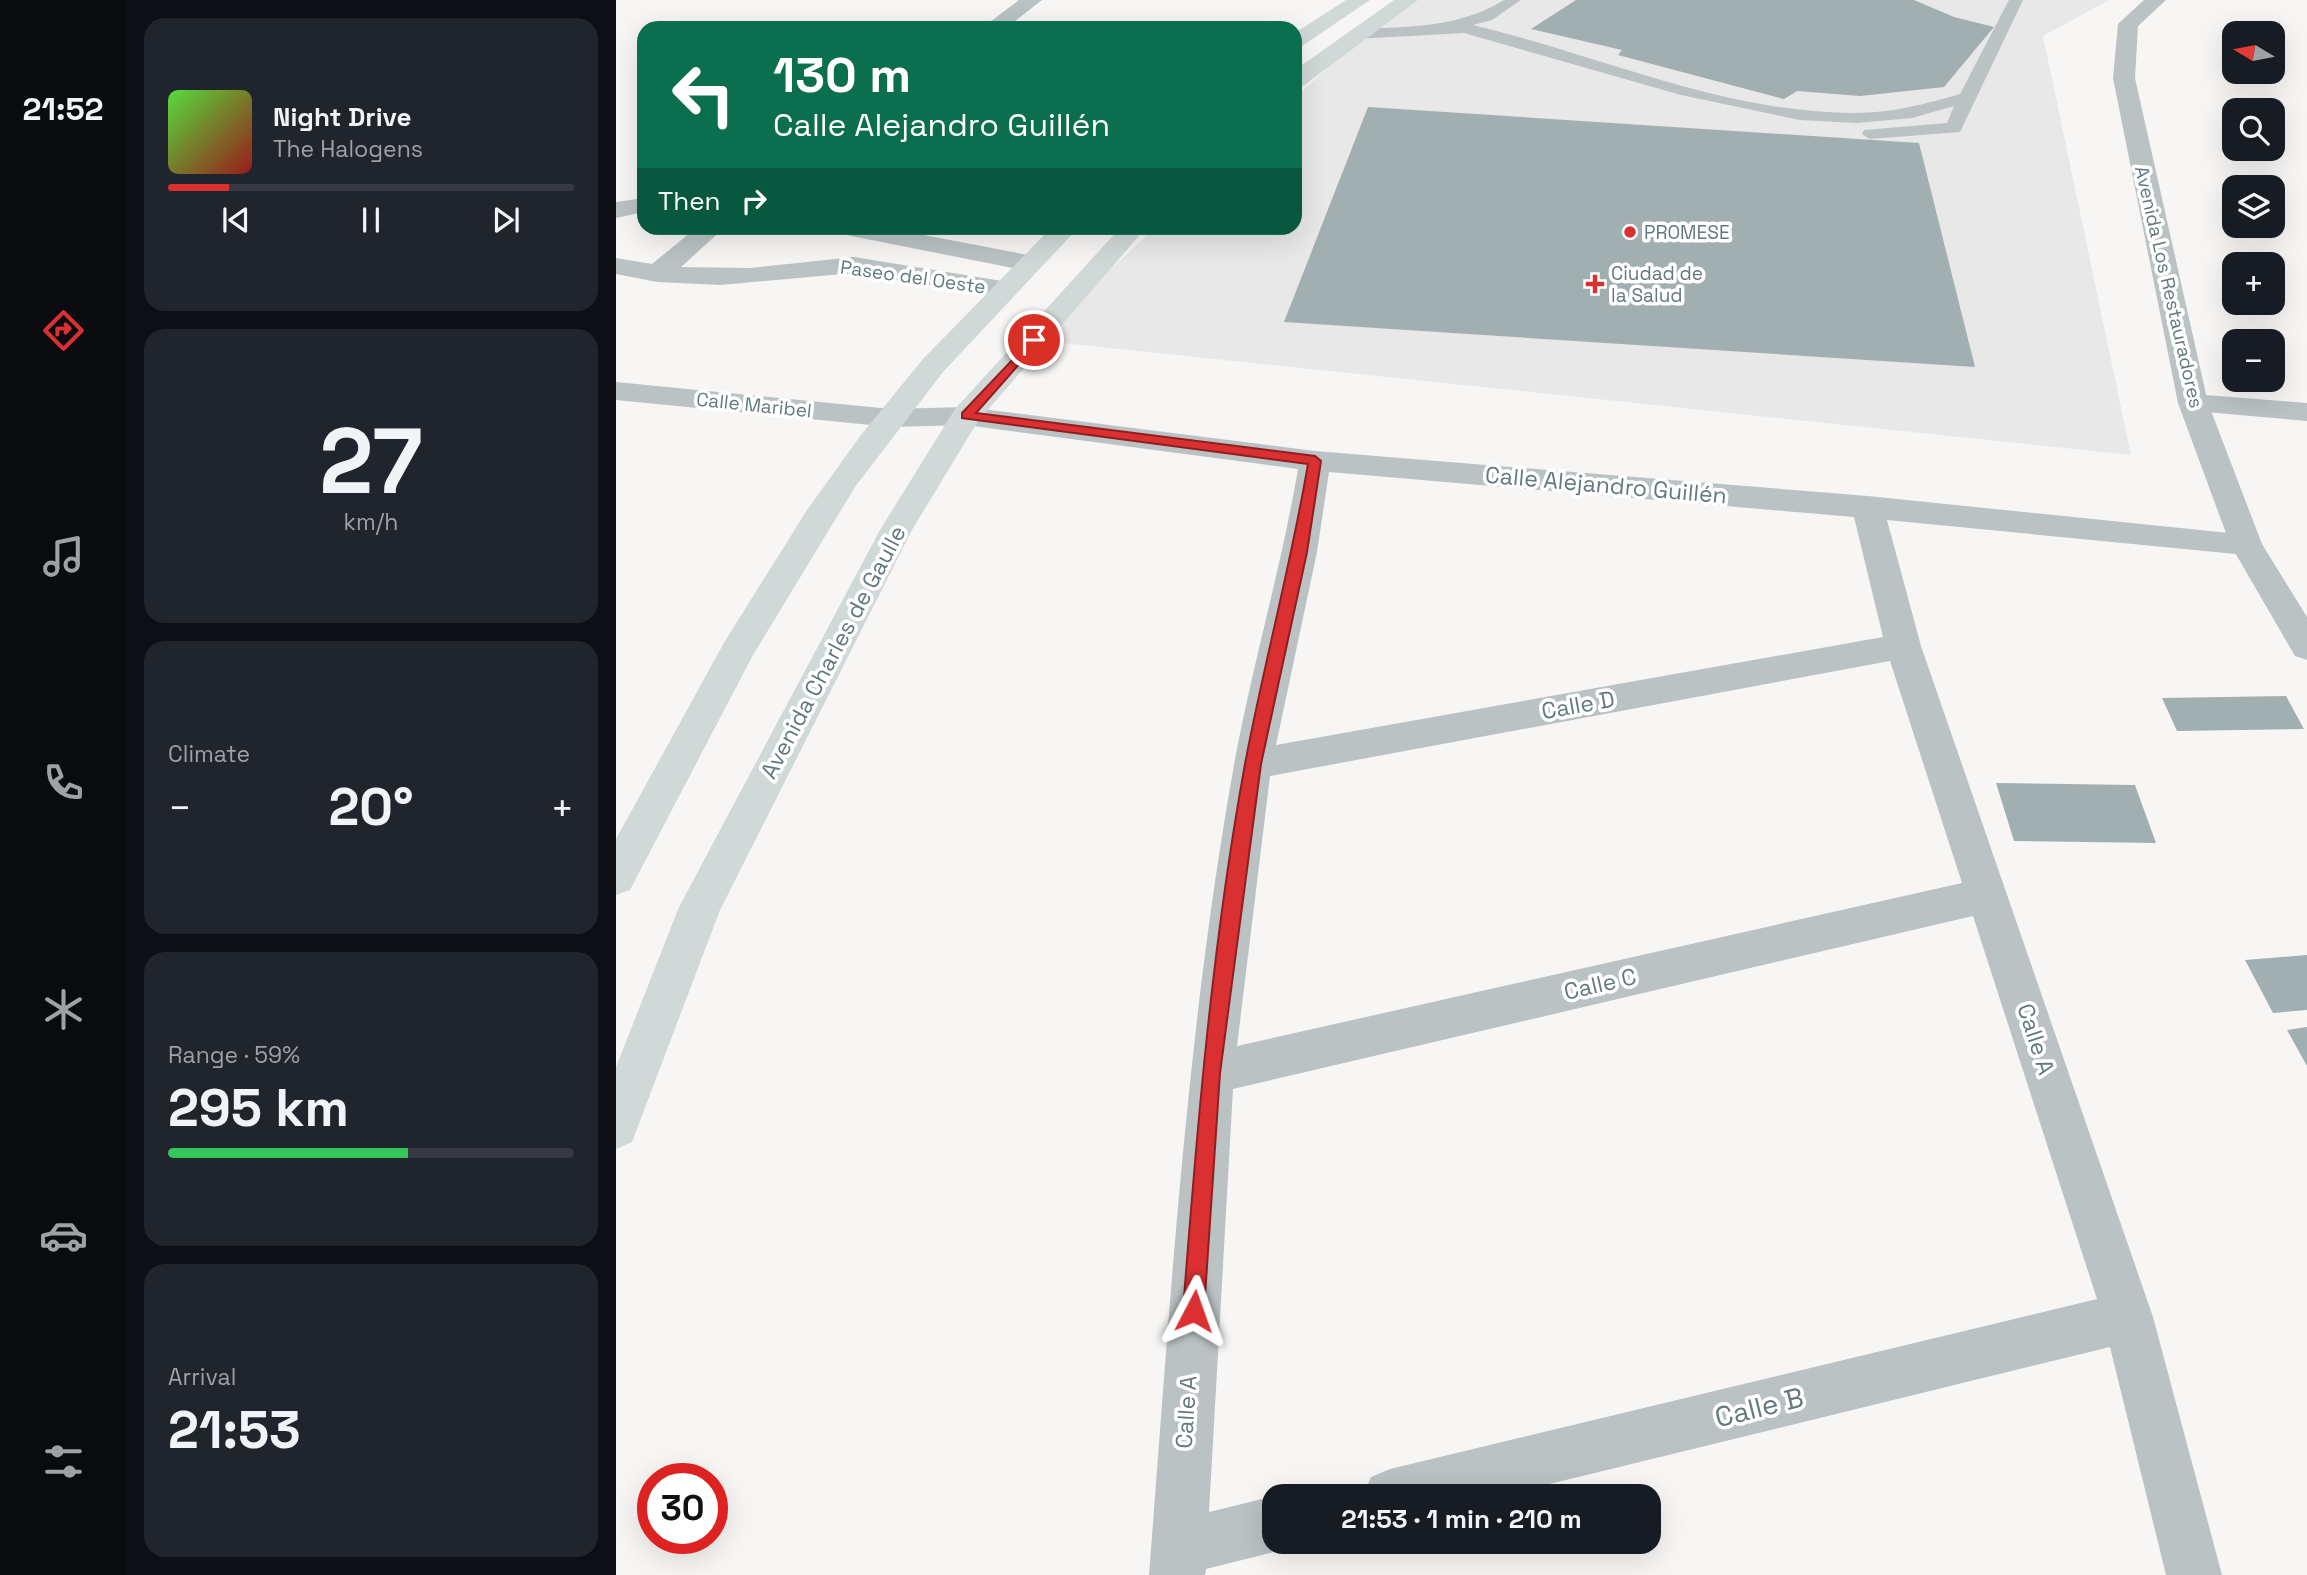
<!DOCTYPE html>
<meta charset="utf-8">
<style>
:root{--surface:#171b24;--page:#20242c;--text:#f1f3f6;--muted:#9ea1a6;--line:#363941;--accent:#db3031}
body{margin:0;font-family:"Space Grotesk",sans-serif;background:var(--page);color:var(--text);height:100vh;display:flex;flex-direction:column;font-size:26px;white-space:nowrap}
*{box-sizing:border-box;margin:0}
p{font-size:23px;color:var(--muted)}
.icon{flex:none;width:38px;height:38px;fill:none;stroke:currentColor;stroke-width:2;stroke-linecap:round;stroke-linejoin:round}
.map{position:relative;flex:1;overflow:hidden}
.panel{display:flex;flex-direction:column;gap:18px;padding:18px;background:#0d0f14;width:490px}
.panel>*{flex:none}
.top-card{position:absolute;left:21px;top:21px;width:665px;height:214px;border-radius:21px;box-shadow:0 7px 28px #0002;background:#0b6e4f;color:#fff;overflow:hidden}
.needle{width:46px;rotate:280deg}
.controls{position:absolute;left:1606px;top:21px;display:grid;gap:14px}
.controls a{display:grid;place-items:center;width:63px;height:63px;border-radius:14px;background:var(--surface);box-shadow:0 7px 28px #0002;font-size:35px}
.speed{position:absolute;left:21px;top:1463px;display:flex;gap:14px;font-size:35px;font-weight:700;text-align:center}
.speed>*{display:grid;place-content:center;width:91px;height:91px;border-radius:50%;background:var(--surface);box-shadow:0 7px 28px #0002;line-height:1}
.speed .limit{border:10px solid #d22;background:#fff;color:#111}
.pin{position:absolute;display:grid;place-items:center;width:60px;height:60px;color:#fff;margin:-30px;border:4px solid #fff;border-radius:50%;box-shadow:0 2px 7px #0007}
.me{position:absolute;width:77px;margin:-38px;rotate:4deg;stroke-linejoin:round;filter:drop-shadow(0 0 5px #0008)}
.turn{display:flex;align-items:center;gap:24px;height:147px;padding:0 21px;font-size:32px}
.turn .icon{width:91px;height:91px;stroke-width:2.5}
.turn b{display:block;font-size:49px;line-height:60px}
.then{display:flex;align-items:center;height:66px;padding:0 21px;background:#0003;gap:14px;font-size:26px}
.big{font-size:52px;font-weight:600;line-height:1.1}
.panel .card{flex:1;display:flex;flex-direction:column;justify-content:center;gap:10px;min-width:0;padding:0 24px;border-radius:21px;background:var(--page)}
.panel .dial{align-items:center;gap:0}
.dial b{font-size:91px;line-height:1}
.song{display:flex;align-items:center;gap:21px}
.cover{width:84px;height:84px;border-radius:10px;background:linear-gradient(135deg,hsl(110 70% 55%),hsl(0 70% 35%))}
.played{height:7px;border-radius:4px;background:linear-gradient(90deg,var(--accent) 15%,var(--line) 15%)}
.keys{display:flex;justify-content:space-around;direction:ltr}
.heat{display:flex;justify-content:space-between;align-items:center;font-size:38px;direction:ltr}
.charge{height:10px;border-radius:5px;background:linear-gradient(90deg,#34c759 59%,var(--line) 0)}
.trip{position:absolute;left:646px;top:1484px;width:399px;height:70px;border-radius:21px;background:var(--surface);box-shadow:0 7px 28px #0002;font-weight:600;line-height:70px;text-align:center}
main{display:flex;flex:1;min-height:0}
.menu{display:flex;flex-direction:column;width:126px;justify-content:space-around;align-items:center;background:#090b0e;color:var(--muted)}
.menu .icon{width:49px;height:49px}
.menu .on{color:var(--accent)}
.menu b{font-size:32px;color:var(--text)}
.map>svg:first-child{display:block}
.built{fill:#e7e8e7}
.building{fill:#a2afb1}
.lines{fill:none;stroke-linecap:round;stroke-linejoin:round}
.service{fill:#bbc2c3;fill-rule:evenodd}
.minor{fill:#bbc2c3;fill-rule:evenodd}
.tertiary{fill:#bbc2c3;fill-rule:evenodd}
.primary{fill:#d1d8d8;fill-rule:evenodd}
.route{fill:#db3031;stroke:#8e1f20;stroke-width:2}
.poi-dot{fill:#db3031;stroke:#fff;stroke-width:2.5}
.labels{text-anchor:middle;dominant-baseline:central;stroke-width:7;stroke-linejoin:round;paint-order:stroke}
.far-poi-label{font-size:19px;fill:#63797d;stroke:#fff;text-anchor:start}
.far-street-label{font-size:19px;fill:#63797d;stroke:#fff}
.street-label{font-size:23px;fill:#63797d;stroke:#fff}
.near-street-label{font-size:28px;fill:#63797d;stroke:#fff}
</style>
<main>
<nav class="menu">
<b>21:52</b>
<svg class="icon on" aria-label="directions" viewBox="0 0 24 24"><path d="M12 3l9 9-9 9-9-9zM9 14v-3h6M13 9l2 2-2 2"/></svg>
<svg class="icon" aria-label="music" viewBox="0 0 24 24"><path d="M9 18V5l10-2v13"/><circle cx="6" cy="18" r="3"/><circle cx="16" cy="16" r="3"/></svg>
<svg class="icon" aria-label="phone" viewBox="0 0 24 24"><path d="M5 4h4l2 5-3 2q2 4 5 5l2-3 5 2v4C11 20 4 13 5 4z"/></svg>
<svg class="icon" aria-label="climate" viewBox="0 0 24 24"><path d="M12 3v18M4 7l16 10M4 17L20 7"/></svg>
<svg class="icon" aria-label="car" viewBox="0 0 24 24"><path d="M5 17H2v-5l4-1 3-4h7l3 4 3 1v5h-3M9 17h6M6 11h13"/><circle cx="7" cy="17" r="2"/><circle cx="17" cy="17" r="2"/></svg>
<svg class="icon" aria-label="filters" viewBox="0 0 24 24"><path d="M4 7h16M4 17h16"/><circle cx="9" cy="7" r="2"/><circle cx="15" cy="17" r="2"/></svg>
</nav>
<section class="panel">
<div class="card">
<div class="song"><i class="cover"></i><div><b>Night Drive</b><p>The Halogens</p></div></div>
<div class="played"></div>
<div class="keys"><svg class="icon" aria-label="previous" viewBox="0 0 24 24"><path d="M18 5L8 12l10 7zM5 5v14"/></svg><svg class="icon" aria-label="pause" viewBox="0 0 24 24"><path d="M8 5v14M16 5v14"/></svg><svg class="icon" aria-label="next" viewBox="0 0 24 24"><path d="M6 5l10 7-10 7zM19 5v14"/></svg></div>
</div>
<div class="card dial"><b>27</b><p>km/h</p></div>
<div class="card"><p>Climate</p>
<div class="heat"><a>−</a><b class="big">20°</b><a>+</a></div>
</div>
<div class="card"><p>Range · 59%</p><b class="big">295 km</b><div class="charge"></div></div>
<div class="card"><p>Arrival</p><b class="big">21:53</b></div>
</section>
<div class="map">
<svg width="1691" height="1575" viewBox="0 0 1691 1575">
<rect width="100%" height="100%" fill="#f7f6f4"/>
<!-- built -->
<path class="built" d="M796 0H1493L1427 36 1515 455 418 340 539 228H679V98L762 21Z"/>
<!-- building -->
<path class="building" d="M960 0H1298L1338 17 1378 27 1328 87 1244 96 1181 91 1168 99 1002 55 1006 50 915 29Z
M752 107 1303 143 1359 367 668 322Z
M1670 696 1688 729 1561 731 1546 698Z
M1380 783 1519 785 1540 843 1398 841Z
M1691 955V1010L1657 1013 1629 960Z
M1691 1027V1066L1671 1030Z"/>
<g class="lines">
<!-- service -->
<path class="service" d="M888 0H905L876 20 857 25C983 55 1108 113 1239 113 1276 113 1309 104 1344 94L1393 0H1407L1344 132 1254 139 1246 134 1248 130 1331 123 1338 106 1296 118 1241 123 1184 120 1065 95 848 33 740 39 732 34 740 29C792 27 843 28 888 0Z"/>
<!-- minor -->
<path class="minor" d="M403 0H426L390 28H366Z
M28 198V212L0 218V202Z
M80 228H108L65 267 134 268 238 257 386 281 396 283 399 289 396 295 386 297 238 273 104 285 41 282 0 274V258L36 264Z
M222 228H271L412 255 421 257 425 263 421 269 412 271 235 236 226 233Z
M0 382 275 409 350 407 699 451 1252 496 1642 536 1646 544 1642 552 1630 555 1271 520 1305 646 1537 1317 1606 1575H1550L1494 1347 885 1496H747L755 1477 774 1469 1481 1299 1357 916 617 1089 593 1512 658 1496V1542H678L658 1552 590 1569 589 1575H533C554 1306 570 1033 618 765 636 666 665 569 682 469L350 425 275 427 0 400ZM713 472 1238 517 1267 637 660 745 701 552ZM1274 661 1346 883 621 1046 654 776Z
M1577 394 1691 403V421L1567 410 1562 403 1567 396Z"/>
<!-- tertiary -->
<path class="tertiary" d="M1528 0H1550L1522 26 1519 78 1592 403 1646 544 1691 617V660L1679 656 1614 544 1562 403 1497 78 1502 24Z"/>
<!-- primary -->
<path class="primary" d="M730 0H754L686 46 679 48V33Z
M778 0H802L687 86 679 88V70Z
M435 228H462L327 372 239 487 137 655 14 890 0 895V839L109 641 191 510 245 435 307 359Z
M504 228H530L362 421 296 530 104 910 16 1142 0 1149V1067L63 907 264 530 339 409Z"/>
</g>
<!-- route -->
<path class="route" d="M418 337 424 340 422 343 360 413 699 456 705 461 691 552 645 764 604 1073 588 1311 585 1318 578 1321 570 1318 567 1311C581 1128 596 945 629 764 648 663 675 565 692 464L346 418V413Z"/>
<!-- markers -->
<g class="poi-dot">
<circle cx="1014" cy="232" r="7"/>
<path d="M975.5 273.5h7v7h7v7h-7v7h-7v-7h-7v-7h7z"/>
</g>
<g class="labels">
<!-- far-poi labels -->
<g class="far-poi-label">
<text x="1028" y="232">PROMESE</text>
<text x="995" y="273">Ciudad de<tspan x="995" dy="22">la Salud</tspan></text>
</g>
<!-- far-street labels -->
<g class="far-street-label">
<text transform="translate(297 277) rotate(8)">Paseo del Oeste</text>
<text transform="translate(1553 287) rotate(77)">Avenida Los Restauradores</text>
<text transform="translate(138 405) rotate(6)">Calle Maribel</text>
</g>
<!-- street labels -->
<g class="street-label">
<text transform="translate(990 485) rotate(5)">Calle Alejandro Guillén</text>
<text transform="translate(217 652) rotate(-62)">Avenida Charles de Gaulle</text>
<text transform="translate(962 705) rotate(-10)">Calle D</text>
<text transform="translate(984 984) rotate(-13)">Calle C</text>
<text transform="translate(1420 1039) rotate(72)">Calle A</text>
<text transform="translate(570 1412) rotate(-86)">Calle A</text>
</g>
<!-- near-street labels -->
<g class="near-street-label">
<text transform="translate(1143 1407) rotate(-14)">Calle B</text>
</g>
</g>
</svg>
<div class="controls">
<a><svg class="needle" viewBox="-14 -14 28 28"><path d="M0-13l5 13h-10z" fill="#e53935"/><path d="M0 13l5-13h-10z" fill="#9ea1a6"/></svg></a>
<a><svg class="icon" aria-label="search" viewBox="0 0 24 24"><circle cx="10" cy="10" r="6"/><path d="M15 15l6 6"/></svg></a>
<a><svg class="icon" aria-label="layers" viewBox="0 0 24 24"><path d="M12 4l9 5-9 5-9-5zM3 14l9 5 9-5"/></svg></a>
<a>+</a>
<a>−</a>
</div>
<div class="speed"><div class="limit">30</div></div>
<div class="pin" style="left:418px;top:340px;background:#d93025"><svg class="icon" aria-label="arrive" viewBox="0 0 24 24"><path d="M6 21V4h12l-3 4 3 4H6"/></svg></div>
<svg class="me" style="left:578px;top:1311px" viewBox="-20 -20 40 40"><path d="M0-17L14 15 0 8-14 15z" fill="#db3031" stroke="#fff" stroke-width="4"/></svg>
<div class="trip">21:53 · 1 min · 210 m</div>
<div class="top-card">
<div class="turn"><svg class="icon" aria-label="left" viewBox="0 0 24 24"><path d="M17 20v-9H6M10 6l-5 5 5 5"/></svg><div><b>130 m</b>Calle Alejandro Guillén</div></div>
<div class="then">Then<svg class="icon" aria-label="right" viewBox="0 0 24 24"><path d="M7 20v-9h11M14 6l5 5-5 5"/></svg></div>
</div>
</div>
</main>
